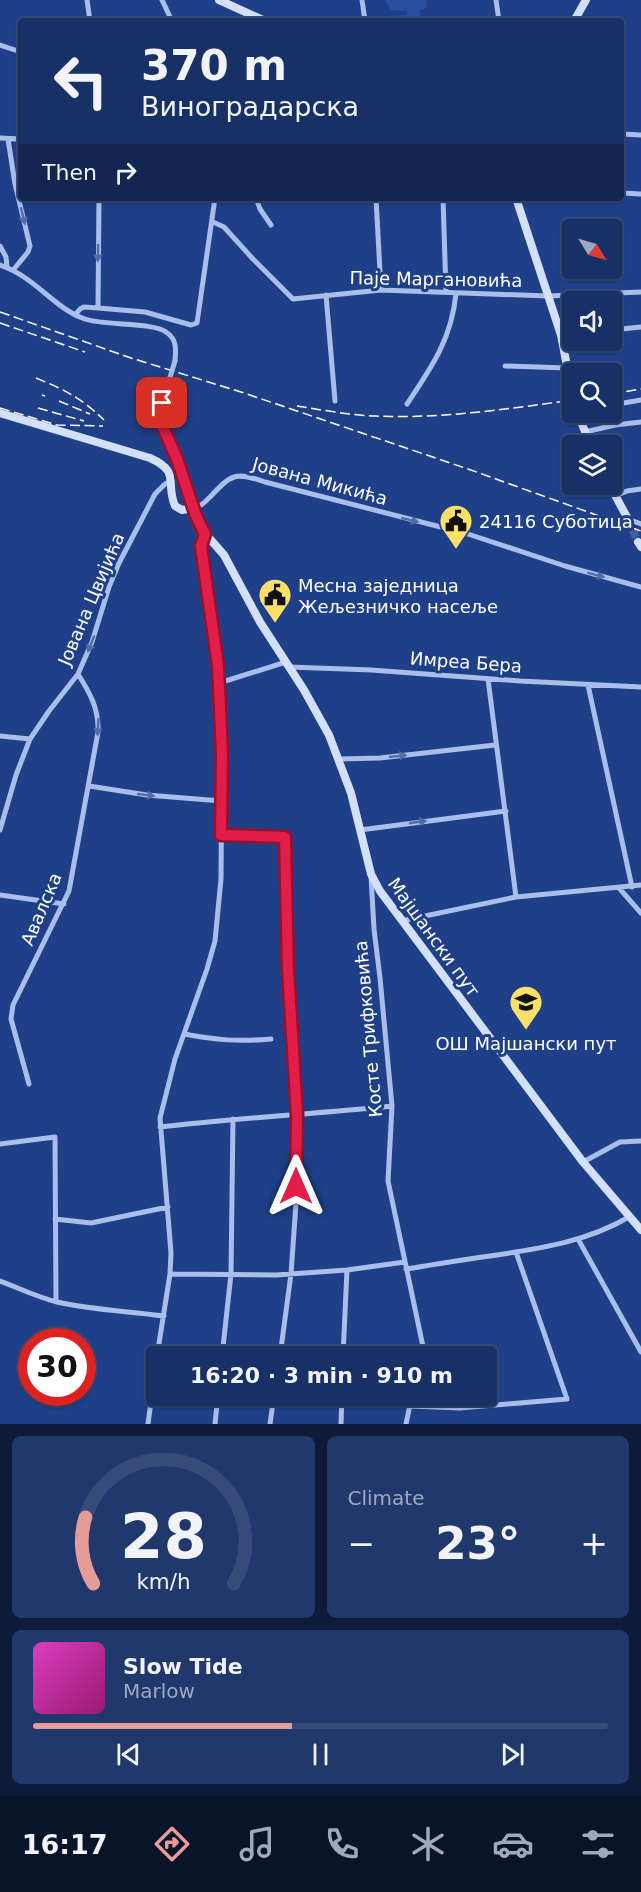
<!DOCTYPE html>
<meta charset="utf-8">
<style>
:root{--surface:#173066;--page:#20386c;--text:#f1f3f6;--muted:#9ea9bf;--line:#364b7a;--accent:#e69b98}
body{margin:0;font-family:"DejaVu Sans",sans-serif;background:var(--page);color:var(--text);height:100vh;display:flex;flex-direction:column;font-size:22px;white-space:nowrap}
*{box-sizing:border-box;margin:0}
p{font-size:20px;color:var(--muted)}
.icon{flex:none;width:33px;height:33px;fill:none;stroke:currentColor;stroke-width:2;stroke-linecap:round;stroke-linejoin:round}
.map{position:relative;height:1424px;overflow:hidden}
.details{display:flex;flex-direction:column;gap:12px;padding:12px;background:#0d1a38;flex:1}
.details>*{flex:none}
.guide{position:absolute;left:18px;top:18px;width:606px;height:183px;border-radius:6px;box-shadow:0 2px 4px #0004,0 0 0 2px var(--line);background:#173066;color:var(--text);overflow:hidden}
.needle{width:39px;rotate:127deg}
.fabs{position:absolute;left:562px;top:219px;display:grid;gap:12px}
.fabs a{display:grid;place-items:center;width:60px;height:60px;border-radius:6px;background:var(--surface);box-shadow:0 2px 4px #0004,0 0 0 2px var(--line);font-size:30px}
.speed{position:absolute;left:18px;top:1328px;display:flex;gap:12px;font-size:30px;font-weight:700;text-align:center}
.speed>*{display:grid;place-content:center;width:78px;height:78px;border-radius:50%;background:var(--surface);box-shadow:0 2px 4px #0004,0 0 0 2px var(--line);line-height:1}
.speed .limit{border:9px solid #d22;background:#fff;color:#111}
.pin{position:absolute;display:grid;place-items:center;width:51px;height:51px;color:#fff;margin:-26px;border-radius:12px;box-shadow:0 3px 9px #0006}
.me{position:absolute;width:66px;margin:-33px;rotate:0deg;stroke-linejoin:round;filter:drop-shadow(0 0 4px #0008)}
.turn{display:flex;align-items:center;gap:21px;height:126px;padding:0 24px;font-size:27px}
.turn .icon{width:78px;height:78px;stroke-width:2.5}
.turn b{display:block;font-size:42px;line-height:51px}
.then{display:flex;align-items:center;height:57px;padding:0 24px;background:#0003;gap:12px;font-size:22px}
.big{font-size:45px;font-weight:700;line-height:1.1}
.details .tile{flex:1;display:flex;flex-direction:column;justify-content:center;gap:9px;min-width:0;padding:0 21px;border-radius:9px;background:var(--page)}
.details .dial{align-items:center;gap:0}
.dial svg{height:156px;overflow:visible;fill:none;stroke:var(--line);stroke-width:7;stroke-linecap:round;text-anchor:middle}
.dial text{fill:var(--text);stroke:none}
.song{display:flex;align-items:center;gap:18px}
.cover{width:72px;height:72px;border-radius:9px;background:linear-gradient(135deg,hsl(310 70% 55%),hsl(320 70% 35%))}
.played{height:6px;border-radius:3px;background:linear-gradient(90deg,var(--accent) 45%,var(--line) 45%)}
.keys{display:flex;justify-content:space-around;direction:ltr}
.heat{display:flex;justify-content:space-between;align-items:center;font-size:33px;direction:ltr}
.details .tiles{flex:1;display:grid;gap:12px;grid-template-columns:1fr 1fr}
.tile:last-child{grid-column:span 2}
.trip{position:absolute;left:146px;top:1346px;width:351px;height:60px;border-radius:6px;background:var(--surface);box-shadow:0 2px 4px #0004,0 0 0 2px var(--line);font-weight:700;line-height:60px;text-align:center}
.tabs{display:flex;height:96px;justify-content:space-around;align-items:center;background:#091329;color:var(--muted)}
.tabs .icon{width:42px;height:42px}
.tabs .on{color:var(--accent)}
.tabs b{font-size:27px;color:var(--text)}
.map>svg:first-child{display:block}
.green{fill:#284fa0}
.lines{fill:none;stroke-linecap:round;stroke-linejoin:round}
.secondary-tunnel{stroke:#415d9a;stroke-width:8;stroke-dasharray:8 4;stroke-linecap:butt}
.street{stroke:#a9beeb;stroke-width:5}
.secondary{stroke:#d4dff8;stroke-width:8}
.rail{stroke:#fff;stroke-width:1.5;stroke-dasharray:10 4.5;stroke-linecap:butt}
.street-bridge{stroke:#a9beeb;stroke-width:5}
.oneway{fill:#4f6cab}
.route-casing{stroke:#92132f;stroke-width:15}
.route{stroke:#e11d48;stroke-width:10}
.labels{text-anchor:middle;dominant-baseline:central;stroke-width:6;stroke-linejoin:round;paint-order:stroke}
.street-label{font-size:18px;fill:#fff;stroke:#1f4088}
.poi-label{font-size:18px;fill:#fff;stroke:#1f4088;text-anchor:start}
</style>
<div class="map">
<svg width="641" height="1424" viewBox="0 0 641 1424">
<rect width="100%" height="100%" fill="#1f4088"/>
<!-- green -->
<path class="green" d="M385 0H427L426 8 420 10V21H374V17L407 15V11L391 10Z"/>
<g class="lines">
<!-- secondary-tunnel -->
<path class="secondary-tunnel" d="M628 519 638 542"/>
<!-- street -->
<path class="street" d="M87 0 90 21
M162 0 172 21
M362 0 365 21
M496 0 499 21
M0 45 21 52
M621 134 641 135
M0 138 21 139
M8 139 15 184 30 246 28 252 14 269
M621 193 641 194
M256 198 260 209 271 225
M376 198 381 290
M443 198 446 292
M213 222 224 227 253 259 293 299 381 290 548 296 641 292
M0 246 6 257 7 267
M0 265C36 277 53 308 85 319 105 326 153 322 166 332 177 339 176 349 175 361
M326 295 335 401
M98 308 99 198
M75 315 80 309 84 307 98 308 145 312 191 325 197 323 215 198
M612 330 641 327
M561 335 573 334
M505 366 567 368
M162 403C156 426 171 442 178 462 184 477 189 493 194 508 201 506 204 503 210 497 231 475 234 471 265 482L468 534 565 566 641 587
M407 404C432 367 452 338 456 293
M612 405 641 400
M585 432 615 425 641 422
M615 496 627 491 641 489
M628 519 641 524
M289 667 371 670 520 681 641 687
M488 679 516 897
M219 683 286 662
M588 685 632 887
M0 736 30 739
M340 759 380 758 495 745
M89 786 147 795 221 801
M0 830 16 775 30 739 49 711 78 674 92 642 109 587 119 563 155 494 165 484 171 481
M360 830 506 811
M221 835 285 837 288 970 297 1115 296 1203 291 1274 280 1356
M371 876 374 929 380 978 392 1106 388 1181 425 1356
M619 888 641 913
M0 895 64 904
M401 921 516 897 641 885
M184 1034C216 1040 238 1042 271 1039
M29 1084 11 1019 13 1005 69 891 98 732C99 709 90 693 78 674
M160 1127C237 1118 314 1114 392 1106
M0 1144 55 1137 56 1302
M583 1162 620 1142 641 1141
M55 1219 91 1223 168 1207
M578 1239 641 1352
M406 1269C437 1264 467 1259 497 1255 543 1248 588 1241 629 1217
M170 1274 276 1275 347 1270 405 1262
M0 1281C19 1288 37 1297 57 1302 92 1310 128 1311 164 1316
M157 1356 170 1274 171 1253 160 1118 175 1059 207 969 215 941 221 879 222 753 218 666 201 546 205 534
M222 1356 231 1274 233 1119
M343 1356 347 1270
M409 1406 460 1408 567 1399 516 1252
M148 1424 156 1364
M215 1424 218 1395
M270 1424 274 1395
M341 1424 342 1395
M406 1424 412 1395"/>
<!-- secondary -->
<path class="secondary" d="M219 0 265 21
M574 21 586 0
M516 198 561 335 573 398
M577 412 591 446
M0 413 150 458C181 472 165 482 175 506L182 510 194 508 203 531 224 555 260 622 304 690 329 735 351 793 371 874 380 891 583 1162 641 1230
M609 484 628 519
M638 542 641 547"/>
<!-- rail -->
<path class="rail" d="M0 312 131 358 241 392 468 469 641 531
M0 323 85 352
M36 378C65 390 80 397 104 420
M612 394 641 389
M42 395 45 396
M59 401 90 414
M297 406C322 410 349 415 375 416 441 419 507 409 573 400
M0 408 57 425 103 426
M38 408 84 421"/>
<!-- street-bridge -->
<path class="street-bridge" d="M162 403 175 361"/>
</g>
<!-- one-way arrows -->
<defs><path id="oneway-solid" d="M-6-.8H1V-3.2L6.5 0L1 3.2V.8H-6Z" transform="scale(1.5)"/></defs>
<g class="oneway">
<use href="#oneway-solid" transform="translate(23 216) rotate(76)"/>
<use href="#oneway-solid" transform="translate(98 253) rotate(91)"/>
<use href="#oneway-solid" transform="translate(410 520) rotate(14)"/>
<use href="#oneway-solid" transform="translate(596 575) rotate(15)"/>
<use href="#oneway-solid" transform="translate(91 644) rotate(112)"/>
<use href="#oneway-solid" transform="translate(98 727) rotate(93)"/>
<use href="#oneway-solid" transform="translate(398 756) rotate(-6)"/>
<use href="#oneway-solid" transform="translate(146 795) rotate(7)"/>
<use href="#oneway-solid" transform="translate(418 822) rotate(-8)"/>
</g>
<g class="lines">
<!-- route casing -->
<g class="route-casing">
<path id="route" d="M162 403 160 417 162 425 177 459 196 516 205 534 201 546 218 666 222 753 221 835 285 837 288 970 297 1115 296 1186"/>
</g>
<!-- route -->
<use href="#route" class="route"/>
</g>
<!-- icons -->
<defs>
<g id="civic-pin" transform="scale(1.725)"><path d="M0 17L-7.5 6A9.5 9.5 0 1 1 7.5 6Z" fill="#f9e168" stroke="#1f4088"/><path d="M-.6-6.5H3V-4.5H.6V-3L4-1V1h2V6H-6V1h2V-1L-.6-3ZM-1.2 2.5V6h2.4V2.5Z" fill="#111"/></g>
<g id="school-pin" transform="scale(1.725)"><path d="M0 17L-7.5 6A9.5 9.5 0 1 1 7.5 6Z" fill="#f9e168" stroke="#1f4088"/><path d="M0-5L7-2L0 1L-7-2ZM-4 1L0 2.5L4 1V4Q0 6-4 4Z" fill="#111"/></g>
</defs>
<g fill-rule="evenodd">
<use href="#civic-pin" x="456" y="521"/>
<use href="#civic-pin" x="275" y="595"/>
<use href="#school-pin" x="526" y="1002"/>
</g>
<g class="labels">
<!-- street labels -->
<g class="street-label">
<text transform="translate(436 279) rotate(1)">Паје Маргановића</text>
<text transform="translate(320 481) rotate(15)">Јована Микића</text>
<text transform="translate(91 599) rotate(-67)">Јована Цвијића</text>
<text transform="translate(466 662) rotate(4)">Имреа Бера</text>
<text transform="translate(41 909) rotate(-67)">Авалска</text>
<text transform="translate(434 937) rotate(54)">Мајшански пут</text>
<text transform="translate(368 1029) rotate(-95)">Косте Трифковића</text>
</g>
<!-- poi labels -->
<g class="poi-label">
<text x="479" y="521">24116 Суботица</text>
<text x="298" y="585">Месна заједница<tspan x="298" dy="21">Жељезничко насеље</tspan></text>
<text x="526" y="1043" text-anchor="middle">ОШ Мајшански пут</text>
</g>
</g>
</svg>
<div class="fabs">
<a><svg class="needle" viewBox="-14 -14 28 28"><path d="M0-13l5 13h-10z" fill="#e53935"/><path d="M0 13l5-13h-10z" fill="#9ea9bf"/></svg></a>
<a><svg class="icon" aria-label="sound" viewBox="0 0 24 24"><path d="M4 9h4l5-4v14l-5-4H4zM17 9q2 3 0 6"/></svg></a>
<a><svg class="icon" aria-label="search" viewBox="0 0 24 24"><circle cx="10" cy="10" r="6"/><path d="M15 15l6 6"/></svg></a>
<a><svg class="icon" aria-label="layers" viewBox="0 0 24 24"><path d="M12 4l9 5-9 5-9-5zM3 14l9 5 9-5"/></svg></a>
</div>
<div class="speed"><div class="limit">30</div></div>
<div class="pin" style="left:162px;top:403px;background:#d93025"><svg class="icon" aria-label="arrive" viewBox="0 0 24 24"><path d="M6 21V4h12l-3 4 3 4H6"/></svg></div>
<svg class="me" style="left:296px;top:1186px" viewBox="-20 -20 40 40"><path d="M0-17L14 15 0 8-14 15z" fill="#e11d48" stroke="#fff" stroke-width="4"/></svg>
<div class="trip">16:20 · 3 min · 910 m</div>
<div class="guide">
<div class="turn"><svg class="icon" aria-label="left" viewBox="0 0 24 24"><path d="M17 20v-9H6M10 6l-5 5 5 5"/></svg><div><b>370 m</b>Виноградарска</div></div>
<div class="then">Then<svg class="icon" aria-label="right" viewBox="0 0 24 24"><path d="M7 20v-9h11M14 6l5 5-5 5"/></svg></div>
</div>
</div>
<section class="details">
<div class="tiles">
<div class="tile dial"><svg viewBox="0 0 100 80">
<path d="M14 69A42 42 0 1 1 86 69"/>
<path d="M14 69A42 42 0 0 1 10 35" stroke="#e69b98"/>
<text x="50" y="56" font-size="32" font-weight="700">28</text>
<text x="50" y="72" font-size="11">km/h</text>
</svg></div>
<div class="tile"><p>Climate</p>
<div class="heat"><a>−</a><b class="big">23°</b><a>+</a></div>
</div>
<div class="tile">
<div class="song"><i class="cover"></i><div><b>Slow Tide</b><p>Marlow</p></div></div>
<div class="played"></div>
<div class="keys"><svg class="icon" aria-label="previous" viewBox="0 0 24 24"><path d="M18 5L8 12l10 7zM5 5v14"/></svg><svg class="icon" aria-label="pause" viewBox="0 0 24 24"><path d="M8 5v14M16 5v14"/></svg><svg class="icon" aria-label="next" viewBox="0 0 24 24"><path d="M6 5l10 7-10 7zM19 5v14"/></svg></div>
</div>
</div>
</section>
<nav class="tabs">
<b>16:17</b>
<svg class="icon on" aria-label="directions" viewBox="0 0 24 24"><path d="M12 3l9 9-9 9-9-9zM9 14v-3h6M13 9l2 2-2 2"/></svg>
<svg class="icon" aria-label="music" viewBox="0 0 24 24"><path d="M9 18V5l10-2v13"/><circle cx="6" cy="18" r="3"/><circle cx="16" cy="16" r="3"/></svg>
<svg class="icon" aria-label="phone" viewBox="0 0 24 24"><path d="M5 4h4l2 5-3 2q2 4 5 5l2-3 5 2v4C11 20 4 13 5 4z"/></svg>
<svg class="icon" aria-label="climate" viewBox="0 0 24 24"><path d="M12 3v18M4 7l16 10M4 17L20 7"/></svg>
<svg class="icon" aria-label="car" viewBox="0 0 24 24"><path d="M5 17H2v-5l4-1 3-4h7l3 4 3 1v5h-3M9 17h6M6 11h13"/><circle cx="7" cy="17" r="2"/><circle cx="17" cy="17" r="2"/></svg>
<svg class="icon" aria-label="filters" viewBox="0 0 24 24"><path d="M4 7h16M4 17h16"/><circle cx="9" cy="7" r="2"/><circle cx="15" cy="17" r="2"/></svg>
</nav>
